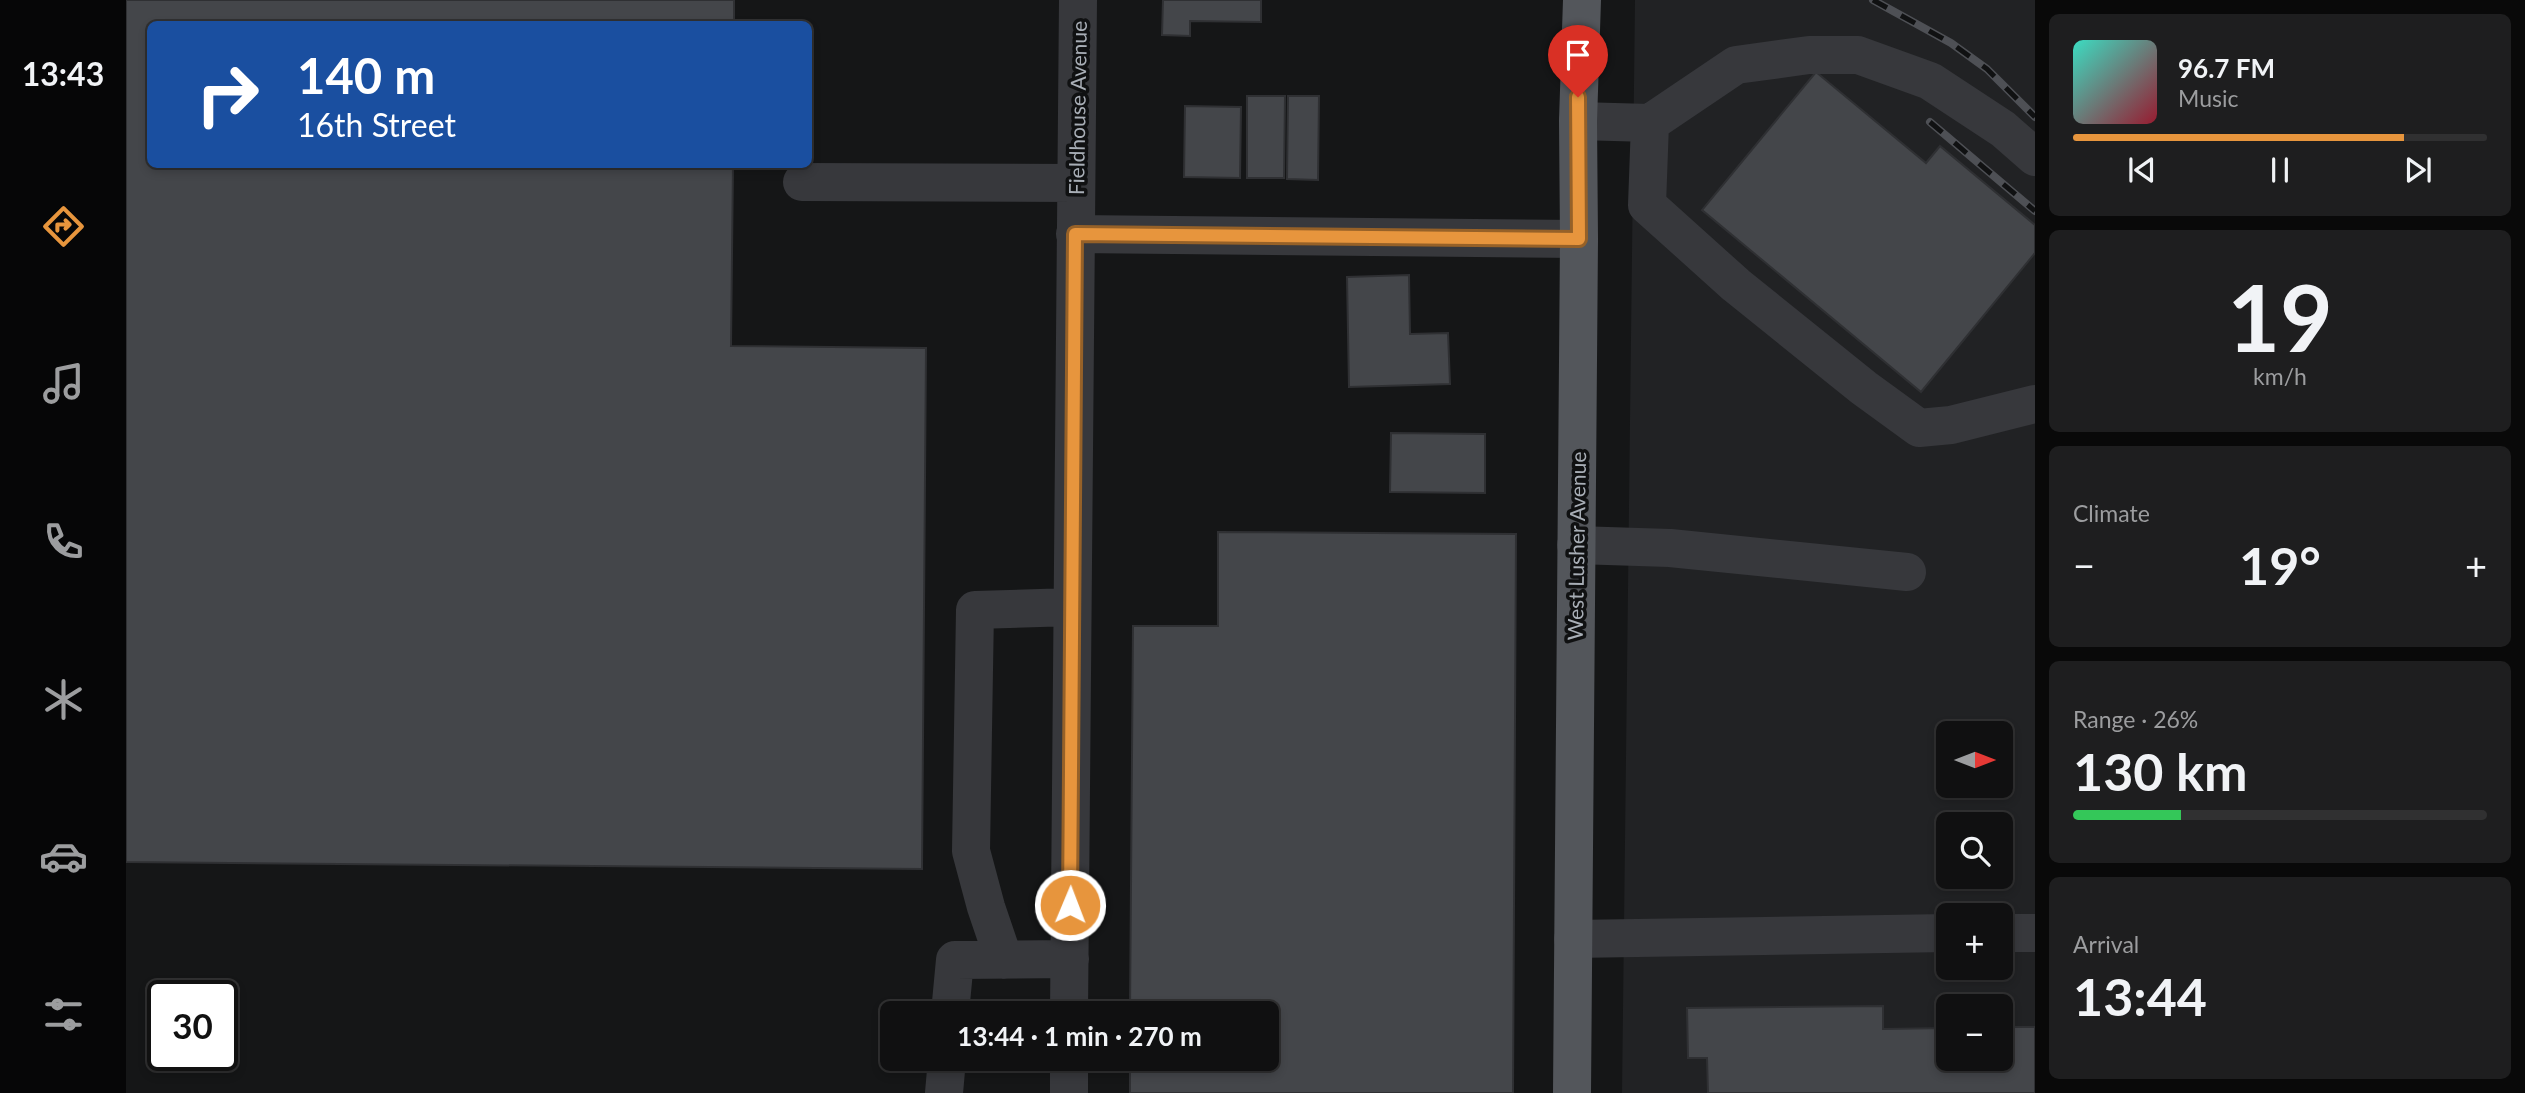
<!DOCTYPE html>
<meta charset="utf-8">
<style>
:root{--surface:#101011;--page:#1e1e1f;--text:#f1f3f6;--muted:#9c9d9f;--line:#303031;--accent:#e7953d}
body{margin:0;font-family:Lato,sans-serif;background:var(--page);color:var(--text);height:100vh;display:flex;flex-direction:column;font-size:26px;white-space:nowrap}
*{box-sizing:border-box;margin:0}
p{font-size:23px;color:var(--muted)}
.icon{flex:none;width:38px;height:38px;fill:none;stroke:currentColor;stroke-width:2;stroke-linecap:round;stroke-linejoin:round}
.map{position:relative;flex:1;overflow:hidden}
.sheet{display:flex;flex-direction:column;gap:14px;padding:14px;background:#090909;width:490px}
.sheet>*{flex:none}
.guide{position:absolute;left:21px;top:21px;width:665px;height:147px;border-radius:10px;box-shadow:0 4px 10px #0003,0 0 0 2px var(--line);background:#1a4fa0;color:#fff;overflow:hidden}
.needle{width:46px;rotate:90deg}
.tools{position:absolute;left:1810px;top:721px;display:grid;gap:14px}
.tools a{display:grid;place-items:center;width:77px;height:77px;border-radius:10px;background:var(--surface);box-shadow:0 4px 10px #0003,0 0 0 2px var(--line);font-size:35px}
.speed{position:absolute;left:21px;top:980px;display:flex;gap:14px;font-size:35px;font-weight:700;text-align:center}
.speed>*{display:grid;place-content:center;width:91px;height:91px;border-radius:50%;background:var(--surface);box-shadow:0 4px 10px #0003,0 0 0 2px var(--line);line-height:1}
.speed .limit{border:4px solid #111;border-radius:10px;background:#fff;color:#111}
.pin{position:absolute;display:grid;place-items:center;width:60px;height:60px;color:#fff;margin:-72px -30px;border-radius:50% 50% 50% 0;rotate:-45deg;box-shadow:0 0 7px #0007}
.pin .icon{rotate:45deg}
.me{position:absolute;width:77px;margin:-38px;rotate:1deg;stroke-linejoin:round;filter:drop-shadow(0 0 5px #0008)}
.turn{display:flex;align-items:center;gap:24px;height:147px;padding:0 35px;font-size:32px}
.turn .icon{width:91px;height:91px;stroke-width:2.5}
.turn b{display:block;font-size:49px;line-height:60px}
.big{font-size:52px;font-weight:700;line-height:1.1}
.sheet .tile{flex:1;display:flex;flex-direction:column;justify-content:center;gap:10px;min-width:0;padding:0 24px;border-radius:10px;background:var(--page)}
.sheet .dial{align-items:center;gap:0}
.dial b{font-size:91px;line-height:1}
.song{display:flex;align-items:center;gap:21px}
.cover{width:84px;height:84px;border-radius:10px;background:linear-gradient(135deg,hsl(170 70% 55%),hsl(350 70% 35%))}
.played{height:7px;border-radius:4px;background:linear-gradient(90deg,var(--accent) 80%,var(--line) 80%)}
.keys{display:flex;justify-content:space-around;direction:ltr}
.heat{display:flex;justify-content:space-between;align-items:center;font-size:38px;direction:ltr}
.charge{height:10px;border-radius:5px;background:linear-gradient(90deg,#34c759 26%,var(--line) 0)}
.trip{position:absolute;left:754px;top:1001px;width:399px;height:70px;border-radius:10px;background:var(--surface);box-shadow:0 4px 10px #0003,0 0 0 2px var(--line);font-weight:700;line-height:70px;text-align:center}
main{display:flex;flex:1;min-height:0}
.dock{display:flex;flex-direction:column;width:126px;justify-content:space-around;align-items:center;background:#060607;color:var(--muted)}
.dock .icon{width:49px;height:49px}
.dock .on{color:var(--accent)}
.dock b{font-size:32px;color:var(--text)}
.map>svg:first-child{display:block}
.built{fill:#212224;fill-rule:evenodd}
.building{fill:#44464a;stroke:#2f3033;stroke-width:2}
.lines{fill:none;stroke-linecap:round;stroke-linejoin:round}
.minor{stroke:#37383c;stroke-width:38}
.major{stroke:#53565b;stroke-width:38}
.rail-casing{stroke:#4e5055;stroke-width:8}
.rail{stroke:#101112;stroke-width:5;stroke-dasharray:16;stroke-linecap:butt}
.route-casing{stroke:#966128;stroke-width:18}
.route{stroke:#e7953d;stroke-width:12}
.labels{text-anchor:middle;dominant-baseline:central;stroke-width:7;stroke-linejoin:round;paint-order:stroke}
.street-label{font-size:21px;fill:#a8aeb6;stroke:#101112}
</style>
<main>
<nav class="dock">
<b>13:43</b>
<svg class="icon on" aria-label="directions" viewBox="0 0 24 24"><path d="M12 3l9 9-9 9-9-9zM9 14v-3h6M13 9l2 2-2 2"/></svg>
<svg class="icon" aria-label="music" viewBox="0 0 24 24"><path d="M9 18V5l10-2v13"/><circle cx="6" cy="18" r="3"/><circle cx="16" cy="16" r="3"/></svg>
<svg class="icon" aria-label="phone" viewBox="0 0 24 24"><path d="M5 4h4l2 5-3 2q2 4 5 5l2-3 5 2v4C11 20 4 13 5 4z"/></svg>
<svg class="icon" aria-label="climate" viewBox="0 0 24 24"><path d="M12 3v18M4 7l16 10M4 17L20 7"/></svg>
<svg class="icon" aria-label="car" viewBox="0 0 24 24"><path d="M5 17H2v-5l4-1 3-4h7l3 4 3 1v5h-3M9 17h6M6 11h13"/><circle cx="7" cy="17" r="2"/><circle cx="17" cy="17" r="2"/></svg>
<svg class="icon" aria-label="filters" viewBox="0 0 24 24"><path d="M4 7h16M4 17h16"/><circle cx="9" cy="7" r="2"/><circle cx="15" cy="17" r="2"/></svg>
</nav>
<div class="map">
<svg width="1909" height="1093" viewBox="0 0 1909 1093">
<rect width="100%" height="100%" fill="#151617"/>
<!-- built -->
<path class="built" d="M1509 0H1909V1093H1496ZM1822 733H1874V786H1822ZM1822 824H1874V877H1822ZM1822 915H1874V968H1822ZM1822 1006H1874V1059H1822Z"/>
<!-- building -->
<path class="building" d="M0 0H608V24H24V164H607L605 346 800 348 796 869 0 862Z
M1037 0H1135V22L1064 21V36L1036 35Z
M1690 72 1800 163 1814 146 1909 225V253L1795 392 1576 210Z
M1121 96H1159L1158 178H1121Z
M1162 96H1193L1192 180 1161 179Z
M1059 106 1115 107 1114 178 1058 177Z
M1283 275 1284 334 1322 333 1324 384 1223 387 1221 277Z
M1265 433 1359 434V493L1264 492Z
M1092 532 1390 534 1387 1093H1004V1059H1141V1013H1004L1007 626H1092Z
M1757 1006V1029L1822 1028V1059H1874V1027H1909V1093H1582L1581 1058H1562L1561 1008Z"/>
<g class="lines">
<!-- minor -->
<path class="minor" d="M1452 121 1524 123 1610 65 1683 55H1732L1804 81 1877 129 1909 157
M1524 123 1521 205 1610 285 1738 388 1793 428 1825 425 1909 404
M676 182 950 183
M949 234 1453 239
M1450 545 1544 548 1781 572
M1874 933H1909
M1447 939 1822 933
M878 960 860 907 845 851 849 610 946 607
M824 1013 829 960 944 959
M943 1013 952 0
M818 1093 821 1059
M943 1093V1059"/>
<!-- major -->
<path class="major" d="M1446 1093 1453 239 1452 121 1456 0"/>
<!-- rail casing -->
<g class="rail-casing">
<path id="rail" d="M1747 0 1825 43 1861 69 1909 117
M1804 122 1909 211"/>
</g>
<!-- rail -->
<use href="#rail" class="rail"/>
</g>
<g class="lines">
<!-- route casing -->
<g class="route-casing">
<path id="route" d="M944 905 949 234 1453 239 1452 97"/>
</g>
<!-- route -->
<use href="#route" class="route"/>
</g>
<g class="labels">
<!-- street labels -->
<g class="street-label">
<text transform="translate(951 108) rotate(-89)">Fieldhouse Avenue</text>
<text transform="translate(1450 546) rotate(-89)">West Lusher Avenue</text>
</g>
</g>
</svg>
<div class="tools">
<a><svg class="needle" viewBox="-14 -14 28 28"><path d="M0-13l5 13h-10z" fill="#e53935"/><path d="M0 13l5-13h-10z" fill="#9c9d9f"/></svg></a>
<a><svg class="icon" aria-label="search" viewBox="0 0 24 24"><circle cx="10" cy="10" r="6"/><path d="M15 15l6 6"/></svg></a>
<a>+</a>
<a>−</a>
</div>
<div class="speed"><div class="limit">30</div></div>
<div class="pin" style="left:1452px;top:97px;background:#d93025"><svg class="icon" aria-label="arrive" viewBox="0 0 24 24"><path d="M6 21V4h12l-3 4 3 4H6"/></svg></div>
<svg class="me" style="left:944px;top:905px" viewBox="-20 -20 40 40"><circle r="17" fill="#e7953d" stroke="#fff" stroke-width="3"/><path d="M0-11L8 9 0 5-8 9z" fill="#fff"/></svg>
<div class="trip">13:44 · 1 min · 270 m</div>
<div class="guide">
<div class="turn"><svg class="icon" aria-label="right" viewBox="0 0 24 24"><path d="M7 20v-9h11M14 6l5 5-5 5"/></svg><div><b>140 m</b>16th Street</div></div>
</div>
</div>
<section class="sheet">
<div class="tile">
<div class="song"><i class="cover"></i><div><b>96.7 FM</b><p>Music</p></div></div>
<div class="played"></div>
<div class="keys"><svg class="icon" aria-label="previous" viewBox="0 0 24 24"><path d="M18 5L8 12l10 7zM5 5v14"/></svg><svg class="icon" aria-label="pause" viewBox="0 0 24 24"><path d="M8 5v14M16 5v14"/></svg><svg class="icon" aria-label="next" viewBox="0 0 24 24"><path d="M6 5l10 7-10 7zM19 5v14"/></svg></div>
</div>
<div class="tile dial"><b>19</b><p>km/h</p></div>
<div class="tile"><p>Climate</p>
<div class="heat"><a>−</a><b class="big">19°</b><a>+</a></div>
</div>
<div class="tile"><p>Range · 26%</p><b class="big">130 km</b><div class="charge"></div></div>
<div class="tile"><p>Arrival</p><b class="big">13:44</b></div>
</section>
</main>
